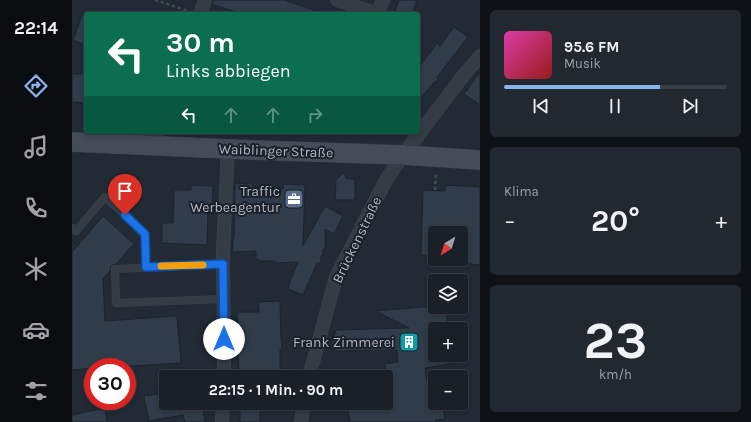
<!DOCTYPE html>
<html lang="de">
<meta charset="utf-8">
<style>
:root{--surface:#192028;--page:#222830;--text:#f1f3f6;--muted:#9fa3a8;--line:#373e45;--accent:#87b3ef}
body{margin:0;font-family:Karla,sans-serif;background:var(--page);color:var(--text);height:100vh;display:flex;flex-direction:column;font-size:15px;white-space:nowrap}
*{box-sizing:border-box;margin:0}
p{font-size:13px;color:var(--muted)}
.icon{flex:none;width:22px;height:22px;fill:none;stroke:currentColor;stroke-width:2;stroke-linecap:round;stroke-linejoin:round}
.map{position:relative;flex:1;overflow:hidden}
.side{display:flex;flex-direction:column;gap:10px;padding:10px;background:#0e1216;width:271px}
.side>*{flex:none}
.hud{position:absolute;left:12px;top:12px;width:336px;height:122px;border-radius:4px;box-shadow:0 2px 6px #0003,0 0 0 1px var(--line);background:#0b6e4f;color:#fff;overflow:hidden}
.needle{width:26px;rotate:218deg}
.buttons{position:absolute;left:356px;top:226px;display:grid;gap:8px}
.buttons a{display:grid;place-items:center;width:40px;height:40px;border-radius:4px;background:var(--surface);box-shadow:0 2px 6px #0003,0 0 0 1px var(--line);font-size:20px}
.speed{position:absolute;left:12px;top:358px;display:flex;gap:8px;font-size:20px;font-weight:700;text-align:center}
.speed>*{display:grid;place-content:center;width:52px;height:52px;border-radius:50%;background:var(--surface);box-shadow:0 2px 6px #0003,0 0 0 1px var(--line);line-height:1}
.speed .limit{border:6px solid #d22;background:#fff;color:#111}
.pin{position:absolute;display:grid;place-items:center;width:34px;height:34px;color:#fff;margin:-41px -17px;border-radius:50% 50% 50% 0;rotate:-45deg;box-shadow:0 0 4px #0007}
.pin .icon{rotate:45deg}
.me{position:absolute;width:44px;margin:-22px;rotate:0deg;stroke-linejoin:round;filter:drop-shadow(0 0 3px #0008)}
.turn{display:flex;align-items:center;gap:14px;height:84px;padding:0 16px;font-size:18px}
.turn .icon{width:52px;height:52px;stroke-width:2.5}
.turn b{display:block;font-size:28px;line-height:34px}
.lanes{display:flex;align-items:center;height:38px;padding:0 16px;background:#0003;justify-content:center;gap:20px;direction:ltr}
.lanes .off{opacity:.35}
.big{font-size:30px;font-weight:700;line-height:1.1}
.side .card{flex:1;display:flex;flex-direction:column;justify-content:center;gap:6px;min-width:0;padding:0 14px;border-radius:6px;background:var(--page)}
.side .dial{align-items:center;gap:0}
.dial b{font-size:52px;line-height:1}
.song{display:flex;align-items:center;gap:12px}
.cover{width:48px;height:48px;border-radius:6px;background:linear-gradient(135deg,hsl(320 70% 55%),hsl(0 70% 35%))}
.played{height:4px;border-radius:2px;background:linear-gradient(90deg,var(--accent) 70%,var(--line) 70%)}
.keys{display:flex;justify-content:space-around;direction:ltr}
.heat{display:flex;justify-content:space-between;align-items:center;font-size:22px;direction:ltr}
.trip{position:absolute;left:87px;top:370px;width:234px;height:40px;border-radius:4px;background:var(--surface);box-shadow:0 2px 6px #0003,0 0 0 1px var(--line);font-weight:700;line-height:40px;text-align:center}
main{display:flex;flex:1;min-height:0}
.tabs{display:flex;flex-direction:column;width:72px;justify-content:space-around;align-items:center;background:#0a0d10;color:var(--muted)}
.tabs .icon{width:28px;height:28px}
.tabs .selected{color:var(--accent)}
.tabs b{font-size:18px;color:var(--text)}
.map>svg:first-child{display:block}
.building{fill:#303c49;stroke:#1c232c}
.lines{fill:none;stroke-linecap:round;stroke-linejoin:round}
.lane-casing{stroke:#3e454f;stroke-width:8}
.street-casing{stroke:#3e454f;stroke-width:14}
.secondary-casing{stroke:#3e454f;stroke-width:20}
.path{stroke:#3c4e4f;stroke-width:2.5;stroke-dasharray:3 3;stroke-linecap:butt}
.lane{stroke:#343c46;stroke-width:7}
.street{stroke:#343c46;stroke-width:13}
.secondary{stroke:#434c58;stroke-width:19}
.route-casing{stroke:#114b97;stroke-width:10}
.route{stroke:#1a73e8;stroke-width:7}
.slow{stroke:#f59e0b;stroke-width:7}
.labels{text-anchor:middle;dominant-baseline:central;stroke-width:4;stroke-linejoin:round;paint-order:stroke}
.street-label{font-size:14px;fill:#afb7c2;stroke:#1a212a}
.poi-label{font-size:14px;fill:#afb7c2;stroke:#1a212a;text-anchor:end}
</style>
<main>
<nav class="tabs">
<b>22:14</b>
<svg class="icon selected" aria-label="directions" viewBox="0 0 24 24"><path d="M12 3l9 9-9 9-9-9zM9 14v-3h6M13 9l2 2-2 2"/></svg>
<svg class="icon" aria-label="music" viewBox="0 0 24 24"><path d="M9 18V5l10-2v13"/><circle cx="6" cy="18" r="3"/><circle cx="16" cy="16" r="3"/></svg>
<svg class="icon" aria-label="phone" viewBox="0 0 24 24"><path d="M5 4h4l2 5-3 2q2 4 5 5l2-3 5 2v4C11 20 4 13 5 4z"/></svg>
<svg class="icon" aria-label="climate" viewBox="0 0 24 24"><path d="M12 3v18M4 7l16 10M4 17L20 7"/></svg>
<svg class="icon" aria-label="car" viewBox="0 0 24 24"><path d="M5 17H2v-5l4-1 3-4h7l3 4 3 1v5h-3M9 17h6M6 11h13"/><circle cx="7" cy="17" r="2"/><circle cx="17" cy="17" r="2"/></svg>
<svg class="icon" aria-label="filters" viewBox="0 0 24 24"><path d="M4 7h16M4 17h16"/><circle cx="9" cy="7" r="2"/><circle cx="15" cy="17" r="2"/></svg>
</nav>
<div class="map">
<svg width="408" height="422" viewBox="0 0 408 422">
<rect width="100%" height="100%" fill="#212a35"/>
<!-- building -->
<path class="building" d="M141 0H212L247 12 246 14H170L140 4Z
M327 0H345L340 14H322Z
M13 8H14V45L1 40Z
M382 27 396 37 365 77 366 81 362 82 346 102V69L365 43 368 46Z
M408 72V105L392 94Z
M0 74H14V103L0 102Z
M271 173 275 179H283V200H263L264 180Z
M163 183 181 184V187L211 189 212 184 233 185 231 246 253 206 271 216 262 234 253 229V249H251V255L249 256V263H245L231 295 216 289 218 284H217L226 262 203 263V261H187L186 259H184V251L161 252V238H162Z
M119 185 141 186 140 212H136L135 245 90 243V223H101L102 190H119Z
M373 185 408 187V265L389 263V233H363V258L349 255 351 190 373 191Z
M31 216 62 244 44 264 41 265 39 266 38 271 31 279 33 321 105 316 109 363 43 367H21V368L0 370V252Z
M208 301 209 339 210 349 208 350V377H167L165 312H187L186 302Z
M363 306V307H374L376 329H363V355H390L391 362 353 368 357 394 363 393V403H370L373 419 363 420 364 422H278L275 403H314V400H319L313 364 326 362 325 350 262 351 264 345 259 344 264 330 337 328 303 311Z
M86 394 87 403H142V409L131 411 133 422H113L111 415 77 421 72 396Z
M168 403H188V422H168Z
M33 408 35 422H0V415Z"/>
<g class="lines">
<!-- lane casing -->
<g class="lane-casing">
<path id="lane" d="M0 228 4 231 33 197 73 233 74 267
M151 264 43 269 44 303 152 299"/>
</g>
<!-- street casing -->
<g class="street-casing">
<path id="street" d="M265 0 300 12 307 10 311 0
M128 14 133 0
M80 145 85 132
M152 377 151 251 156 149
M237 377 264 277 278 250 314 180 331 155 391 76 408 56
M150 422 151 403
M229 422 232 403"/>
</g>
<!-- secondary casing -->
<g class="secondary-casing">
<path id="secondary" d="M0 142 156 149 331 155 408 160"/>
</g>
<!-- path -->
<path class="path" d="M83 0 116 11
M363 190 364 172"/>
<!-- lane -->
<use href="#lane" class="lane"/>
<!-- street -->
<use href="#street" class="street"/>
<!-- secondary -->
<use href="#secondary" class="secondary"/>
</g>
<g class="lines">
<!-- route casing -->
<g class="route-casing">
<path id="route" d="M53 215 73 234 74 267 151 264 152 339"/>
</g>
<!-- route -->
<use href="#route" class="route"/>
<!-- slow -->
<path class="slow" d="M89 266 131 265"/>
</g>
<!-- icons -->
<defs>
<g id="office-square" transform="scale(1)"><rect x="-9" y="-9" width="18" height="18" rx="4" fill="#5c6f8a" stroke="#1a212a"/><path d="M-6-3h4V-5.5h4V-3h4V5H-6ZM-1-4.5V-3h2v-1.5ZM-6 0V1H6V0Z" fill="#fff"/></g>
<g id="building-square" transform="scale(1)"><rect x="-9" y="-9" width="18" height="18" rx="4" fill="#0f9aa8" stroke="#1a212a"/><path d="M-4-6H4V6H1V3H-1V6H-4ZM-2.5-4.3h1.7v1.8h-1.7ZM.8-4.3h1.7v1.8H.8ZM-2.5-1h1.7V.8h-1.7ZM.8-1h1.7V.8H.8Z" fill="#fff"/></g>
</defs>
<g fill-rule="evenodd">
<use href="#office-square" x="222" y="199"/>
<use href="#building-square" x="337" y="342"/>
</g>
<g class="labels">
<!-- street labels -->
<g class="street-label">
<text transform="translate(204 151) rotate(2)">Waiblinger Straße</text>
<text transform="translate(285 240) rotate(-64)">Brückenstraße</text>
</g>
<!-- poi labels -->
<g class="poi-label">
<text x="208" y="191">Traffic<tspan x="208" dy="16">Werbeagentur</tspan></text>
<text x="323" y="342">Frank Zimmerei</text>
</g>
</g>
</svg>
<div class="buttons">
<a><svg class="needle" viewBox="-14 -14 28 28"><path d="M0-13l5 13h-10z" fill="#e53935"/><path d="M0 13l5-13h-10z" fill="#9fa3a8"/></svg></a>
<a><svg class="icon" aria-label="layers" viewBox="0 0 24 24"><path d="M12 4l9 5-9 5-9-5zM3 14l9 5 9-5"/></svg></a>
<a>+</a>
<a>−</a>
</div>
<div class="speed"><div class="limit">30</div></div>
<div class="pin" style="left:53px;top:215px;background:#d93025"><svg class="icon" aria-label="arrive" viewBox="0 0 24 24"><path d="M6 21V4h12l-3 4 3 4H6"/></svg></div>
<svg class="me" style="left:152px;top:339px" viewBox="-20 -20 40 40"><circle r="19" fill="#fff"/><path d="M0-13L10 11 0 6-10 11z" fill="#1a73e8"/></svg>
<div class="trip">22:15 · 1 Min. · 90 m</div>
<div class="hud">
<div class="turn"><svg class="icon" aria-label="left" viewBox="0 0 24 24"><path d="M17 20v-9H6M10 6l-5 5 5 5"/></svg><div><b>30 m</b>Links abbiegen</div></div>
<div class="lanes"><svg class="icon" aria-label="left" viewBox="0 0 24 24"><path d="M17 20v-9H6M10 6l-5 5 5 5"/></svg><svg class="icon off" aria-label="ahead" viewBox="0 0 24 24"><path d="M12 20V5M6 11l6-6 6 6"/></svg><svg class="icon off" aria-label="ahead" viewBox="0 0 24 24"><path d="M12 20V5M6 11l6-6 6 6"/></svg><svg class="icon off" aria-label="right" viewBox="0 0 24 24"><path d="M7 20v-9h11M14 6l5 5-5 5"/></svg></div>
</div>
</div>
<section class="side">
<div class="card">
<div class="song"><i class="cover"></i><div><b>95.6 FM</b><p>Musik</p></div></div>
<div class="played"></div>
<div class="keys"><svg class="icon" aria-label="previous" viewBox="0 0 24 24"><path d="M18 5L8 12l10 7zM5 5v14"/></svg><svg class="icon" aria-label="pause" viewBox="0 0 24 24"><path d="M8 5v14M16 5v14"/></svg><svg class="icon" aria-label="next" viewBox="0 0 24 24"><path d="M6 5l10 7-10 7zM19 5v14"/></svg></div>
</div>
<div class="card"><p>Klima</p>
<div class="heat"><a>−</a><b class="big">20°</b><a>+</a></div>
</div>
<div class="card dial"><b>23</b><p>km/h</p></div>
</section>
</main>
